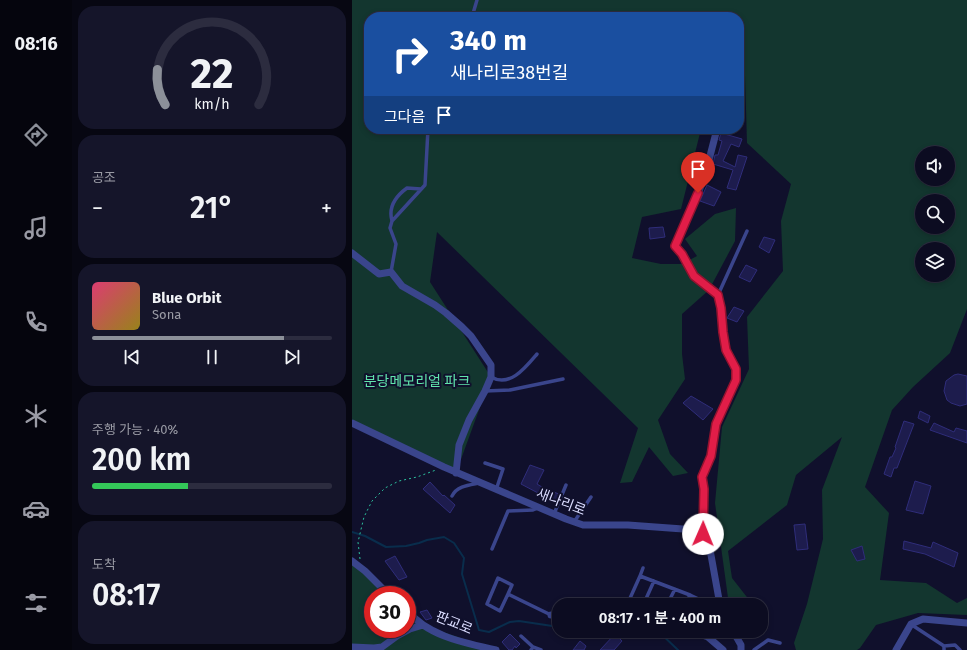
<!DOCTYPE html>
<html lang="ko">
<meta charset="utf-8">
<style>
:root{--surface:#0c0c21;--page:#15152a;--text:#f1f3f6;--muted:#9a9ba5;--line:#2c2c3f;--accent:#8c9099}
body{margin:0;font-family:"Fira Sans","Noto Sans KR",sans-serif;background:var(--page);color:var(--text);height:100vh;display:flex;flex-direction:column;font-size:15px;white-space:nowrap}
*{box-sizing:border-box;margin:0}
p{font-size:13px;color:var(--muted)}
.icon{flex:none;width:22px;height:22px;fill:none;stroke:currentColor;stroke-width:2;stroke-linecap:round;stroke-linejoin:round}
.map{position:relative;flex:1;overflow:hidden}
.panel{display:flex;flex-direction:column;gap:6px;padding:6px;background:#070712;width:280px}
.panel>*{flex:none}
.banner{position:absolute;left:12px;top:12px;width:380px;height:122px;border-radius:16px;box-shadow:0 2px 6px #0003,0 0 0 1px var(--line);background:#1a4fa0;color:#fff;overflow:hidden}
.controls{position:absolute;left:563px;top:146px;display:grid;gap:8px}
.controls a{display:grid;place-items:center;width:40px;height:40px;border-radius:50%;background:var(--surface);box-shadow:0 2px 6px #0003,0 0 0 1px var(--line);font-size:20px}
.speed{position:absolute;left:12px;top:586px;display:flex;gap:8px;font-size:20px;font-weight:700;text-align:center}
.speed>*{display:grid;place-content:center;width:52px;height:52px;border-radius:50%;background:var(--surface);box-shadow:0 2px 6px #0003,0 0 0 1px var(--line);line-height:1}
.speed .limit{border:6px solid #d22;background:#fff;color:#111}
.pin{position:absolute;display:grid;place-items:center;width:34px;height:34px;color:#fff;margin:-41px -17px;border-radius:50% 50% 50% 0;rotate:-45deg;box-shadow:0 0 4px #0007}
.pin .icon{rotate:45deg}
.me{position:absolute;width:44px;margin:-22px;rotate:1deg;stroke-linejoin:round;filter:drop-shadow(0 0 3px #0008)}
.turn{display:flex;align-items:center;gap:14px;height:84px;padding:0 20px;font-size:18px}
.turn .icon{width:52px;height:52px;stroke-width:2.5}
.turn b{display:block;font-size:28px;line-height:34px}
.then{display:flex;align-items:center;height:38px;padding:0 20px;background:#0003;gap:8px;font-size:15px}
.big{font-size:30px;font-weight:600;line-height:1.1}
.panel .card{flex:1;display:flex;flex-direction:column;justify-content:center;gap:6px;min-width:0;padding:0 14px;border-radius:16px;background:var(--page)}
.panel .dial{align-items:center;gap:0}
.dial svg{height:104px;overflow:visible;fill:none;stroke:var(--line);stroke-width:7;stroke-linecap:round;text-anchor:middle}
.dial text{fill:var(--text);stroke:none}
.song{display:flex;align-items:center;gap:12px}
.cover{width:48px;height:48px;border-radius:6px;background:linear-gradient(135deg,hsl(340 70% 55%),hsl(50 70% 35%))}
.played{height:4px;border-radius:2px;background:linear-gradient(90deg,var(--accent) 80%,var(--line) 80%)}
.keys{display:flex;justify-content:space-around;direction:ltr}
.heat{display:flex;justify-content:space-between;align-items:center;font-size:22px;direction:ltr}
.charge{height:6px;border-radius:3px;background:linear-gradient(90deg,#34c759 40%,var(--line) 0)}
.trip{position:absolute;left:200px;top:598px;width:216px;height:40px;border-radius:16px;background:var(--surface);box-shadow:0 2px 6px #0003,0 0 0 1px var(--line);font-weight:600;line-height:40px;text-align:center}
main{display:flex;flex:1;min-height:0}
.tab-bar{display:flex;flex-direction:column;width:72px;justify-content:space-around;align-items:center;background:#05050d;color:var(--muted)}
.tab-bar .icon{width:28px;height:28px}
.tab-bar .current{color:var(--accent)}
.tab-bar b{font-size:18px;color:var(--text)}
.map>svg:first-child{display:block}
.green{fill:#13362f;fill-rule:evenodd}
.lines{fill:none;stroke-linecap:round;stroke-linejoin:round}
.stream{stroke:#092d4c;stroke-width:2}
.building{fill:#1d1c4d;stroke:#2f2d7a}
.path{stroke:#2cc19e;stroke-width:1;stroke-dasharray:2 3;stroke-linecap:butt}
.lane{stroke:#3a458c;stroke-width:3.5}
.street{stroke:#3a458c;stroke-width:7}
.route-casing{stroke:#92132f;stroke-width:10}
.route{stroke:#e11d48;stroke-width:7}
.labels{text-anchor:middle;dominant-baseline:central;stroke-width:4;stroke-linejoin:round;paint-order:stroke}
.park-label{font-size:14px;fill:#61e5ad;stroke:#10102c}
.street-label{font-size:14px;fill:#dbddff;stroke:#10102c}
</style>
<main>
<nav class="tab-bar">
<b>08:16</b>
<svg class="icon current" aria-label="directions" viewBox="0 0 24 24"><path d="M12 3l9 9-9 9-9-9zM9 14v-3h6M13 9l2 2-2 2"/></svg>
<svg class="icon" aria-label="music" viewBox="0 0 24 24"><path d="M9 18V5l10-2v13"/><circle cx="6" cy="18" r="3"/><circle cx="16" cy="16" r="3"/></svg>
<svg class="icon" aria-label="phone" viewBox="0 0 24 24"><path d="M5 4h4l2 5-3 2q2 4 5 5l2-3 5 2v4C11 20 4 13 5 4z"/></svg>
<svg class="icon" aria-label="climate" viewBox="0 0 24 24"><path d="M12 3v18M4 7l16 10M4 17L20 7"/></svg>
<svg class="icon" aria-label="car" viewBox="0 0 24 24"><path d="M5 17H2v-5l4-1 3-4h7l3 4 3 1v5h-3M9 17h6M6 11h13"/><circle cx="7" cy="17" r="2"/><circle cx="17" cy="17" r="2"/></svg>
<svg class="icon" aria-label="filters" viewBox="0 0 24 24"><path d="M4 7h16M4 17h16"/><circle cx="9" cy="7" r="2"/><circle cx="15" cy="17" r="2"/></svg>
</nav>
<section class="panel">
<div class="card dial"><svg viewBox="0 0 100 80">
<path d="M14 69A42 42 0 1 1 86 69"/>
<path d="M14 69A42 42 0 0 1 8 42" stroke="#8c9099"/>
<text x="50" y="56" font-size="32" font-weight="700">22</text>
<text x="50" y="72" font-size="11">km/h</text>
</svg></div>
<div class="card"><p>공조</p>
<div class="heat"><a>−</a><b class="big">21°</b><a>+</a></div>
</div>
<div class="card">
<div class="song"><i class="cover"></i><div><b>Blue Orbit</b><p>Sona</p></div></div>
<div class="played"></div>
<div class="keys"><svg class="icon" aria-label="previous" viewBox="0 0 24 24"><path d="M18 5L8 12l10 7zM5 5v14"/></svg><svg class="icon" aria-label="pause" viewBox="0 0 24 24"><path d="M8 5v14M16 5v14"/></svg><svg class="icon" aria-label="next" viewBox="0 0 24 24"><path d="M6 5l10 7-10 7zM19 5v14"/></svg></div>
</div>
<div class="card"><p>주행 가능 · 40%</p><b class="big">200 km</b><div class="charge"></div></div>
<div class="card"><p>도착</p><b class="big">08:17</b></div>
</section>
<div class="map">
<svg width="615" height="650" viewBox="0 0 615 650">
<rect width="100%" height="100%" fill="#10102c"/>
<!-- green -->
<path class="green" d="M0 0H615V309L598 353 561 387 540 410 513 487 537 513 528 580 574 583 605 603 615 598V615L566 613 524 625 508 648 505 650H444L442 643 455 604 471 539 470 490 490 437 444 475 435 505 376 551 380 578 398 601 396 605H377L363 503 370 427 397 369 395 317 431 271 429 221 439 184 395 143 393 76 387 68V17H17V129H349L329 209 290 217 280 258 309 264H330L345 256 333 239 363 214 384 208 383 241 357 290 330 314V354L333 379 306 420 318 454 336 473 321 476 297 447 280 482 268 483 286 428 85 232 78 282 139 377 104 473 0 422ZM570 153H596V179H570ZM570 201H596V227H570ZM570 249H596V275H570Z
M0 561 39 595H21V629H55V610L71 625 144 650H0Z"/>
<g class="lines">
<!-- stream -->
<path class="stream" d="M0 532 13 536 34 547 54 546 67 543 75 540 92 537 102 543 112 558 110 574 127 630 137 632 158 622 167 621 207 627
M306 631 326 650"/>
</g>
<!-- building -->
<path class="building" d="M369 133 390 139 387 147 379 144 371 161 383 167 386 155 395 157 384 190 375 188 381 170 361 164 363 155H366L370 141 367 140Z
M355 185 369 192 362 206 348 201Z
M311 227 313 237 298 239 297 228Z
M412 237 423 240 417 253 407 247Z
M394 265 405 270 398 282 387 277Z
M382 307 392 311 385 322 375 318Z
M606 374 615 376V404L608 406 599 403 595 400 592 391 594 381 602 375Z
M339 396 361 409 351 420 331 403Z
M568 411 578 416 576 423 566 418Z
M552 421 562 424 545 468H542L539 477 532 474 538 457H540L544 448 543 447Z
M582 423 602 432 604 428 615 431V443L578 430Z
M178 465 192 470 185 484 198 492 199 491 207 494 203 502 169 484Z
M563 481 579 486 571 514 554 510Z
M78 482 91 496 92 495 103 505 98 513 71 489Z
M453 524 456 549 445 550 442 525Z
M552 541 579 548 581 542 606 553 602 567 573 554 551 549Z
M510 546 513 559 505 561 499 550Z
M43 556 55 577 47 580 33 561Z
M75 610 80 618 74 620 68 612Z
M396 631H412L403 638Z
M158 634 168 644 164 648 163 646 160 650H157L150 642Z
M263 634 270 641 262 650H248Z
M228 641 234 646 232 650H221Z"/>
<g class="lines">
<!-- path -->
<path class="path" d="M8 559 6 542 12 517 20 501 33 488 47 481 65 477 84 470"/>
<!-- lane -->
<path class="lane" d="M120 17 125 0
M40 221C36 207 44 196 55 188L69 189
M39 272 44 244 38 228 40 221 73 185 76 129
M366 295 395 231
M139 377C158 388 174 367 185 354
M133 391 158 390 211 379
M133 463 151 469 144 490
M100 496C105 486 117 485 127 483
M202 514 214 485
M222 522 239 497
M140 549 156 511 181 510 186 508
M288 576 291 568
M156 594 148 611 135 604 146 578 160 585 156 594 199 615
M293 601 302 581
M275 605 288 576 338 595
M315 605 323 589
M333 605 338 595 355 603 356 605
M560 625 592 646V650
M169 636 181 647
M592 646 603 645 608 650
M179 650 181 647 189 650
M402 650 416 640 428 643"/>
<!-- street -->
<path class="street" d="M0 253 27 274 39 272 50 286 83 305 94 313 110 327 119 336 139 365V377L133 391 117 420 107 445 104 473
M0 423 92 467 214 519 231 525H276L331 529 351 533 357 544 368 605
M351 533 352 489 350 477 359 456 364 424 384 380V369L374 349 371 332 369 308 366 295 342 276 330 254 323 246 352 179 365 129
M0 561 13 571 37 595
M256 605 267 603 272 605
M55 610C75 636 113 643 144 650
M199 615H207
M339 631 356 637 371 650
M381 631 389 645V650
M0 647 22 648 30 647 45 636 58 629 71 625
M544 650 559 624 571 619 615 623"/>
</g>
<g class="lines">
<!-- route casing -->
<g class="route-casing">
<path id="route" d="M346 193 323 246 330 254 342 276 366 295 369 308 371 332 374 350 384 369V380L364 424 359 456 350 477 352 489 351 534"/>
</g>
<!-- route -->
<use href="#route" class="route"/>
</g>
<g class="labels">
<!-- park labels -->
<g class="park-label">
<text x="65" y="381">분당메모리얼 파크</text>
</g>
<!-- street labels -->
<g class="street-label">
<text transform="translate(209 502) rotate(21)">새나리로</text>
<text transform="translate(102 623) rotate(22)">판교로</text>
</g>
</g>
</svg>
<div class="controls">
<a><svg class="icon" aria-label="sound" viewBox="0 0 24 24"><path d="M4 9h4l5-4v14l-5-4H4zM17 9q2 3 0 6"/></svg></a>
<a><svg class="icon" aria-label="search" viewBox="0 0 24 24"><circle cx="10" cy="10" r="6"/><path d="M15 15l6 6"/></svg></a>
<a><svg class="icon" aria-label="layers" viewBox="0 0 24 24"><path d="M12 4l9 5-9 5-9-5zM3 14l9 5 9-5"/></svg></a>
</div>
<div class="speed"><div class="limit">30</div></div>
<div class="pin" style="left:346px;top:193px;background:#d93025"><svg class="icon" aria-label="arrive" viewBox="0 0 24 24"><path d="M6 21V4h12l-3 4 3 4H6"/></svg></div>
<svg class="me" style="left:351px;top:534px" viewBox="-20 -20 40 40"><circle r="19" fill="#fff"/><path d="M0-13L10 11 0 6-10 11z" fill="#e11d48"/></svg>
<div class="trip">08:17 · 1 분 · 400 m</div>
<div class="banner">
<div class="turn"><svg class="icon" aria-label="right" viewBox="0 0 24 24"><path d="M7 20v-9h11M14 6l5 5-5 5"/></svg><div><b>340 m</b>새나리로38번길</div></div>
<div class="then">그다음<svg class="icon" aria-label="arrive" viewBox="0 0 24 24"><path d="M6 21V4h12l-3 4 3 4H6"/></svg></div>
</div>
</div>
</main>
